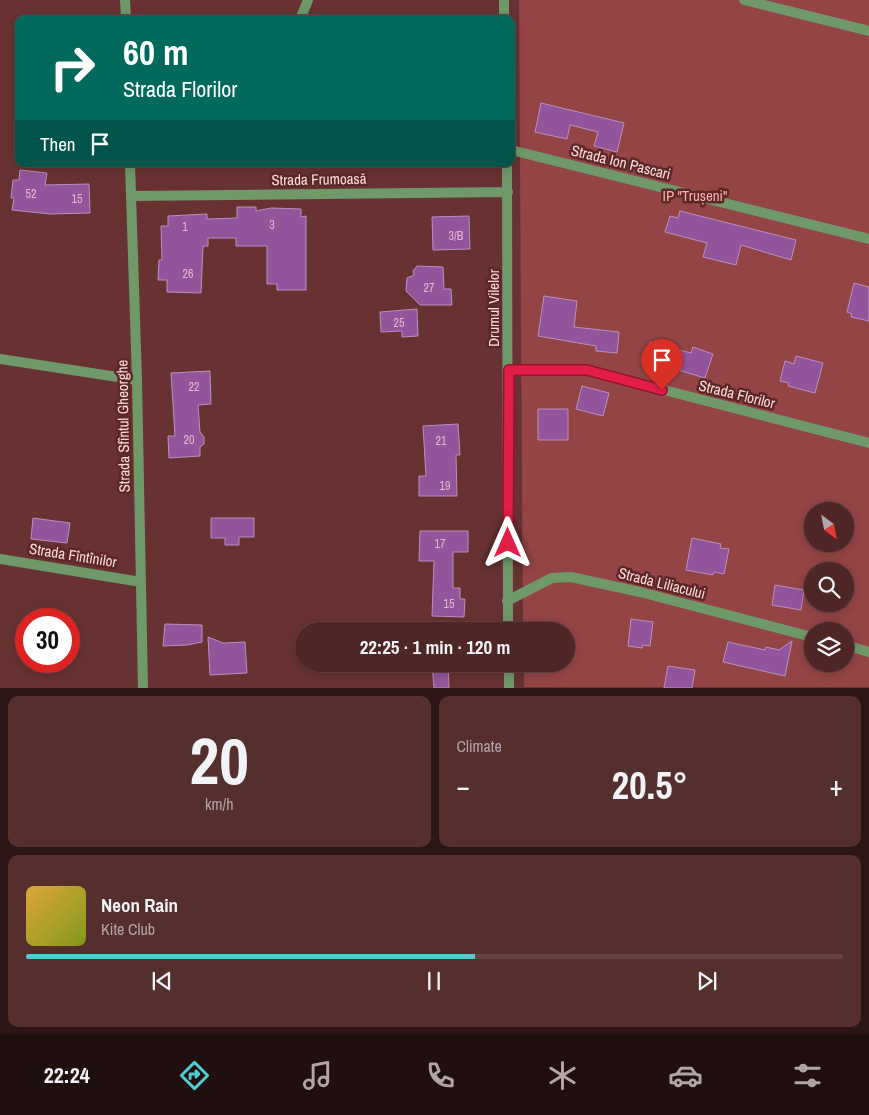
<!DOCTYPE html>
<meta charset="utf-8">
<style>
:root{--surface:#4e2626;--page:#552e2e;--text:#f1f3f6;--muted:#b3a5a7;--line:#654343;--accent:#51ccd4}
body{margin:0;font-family:"Archivo Narrow",sans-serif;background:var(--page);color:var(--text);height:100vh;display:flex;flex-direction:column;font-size:19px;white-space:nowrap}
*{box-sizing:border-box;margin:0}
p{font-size:16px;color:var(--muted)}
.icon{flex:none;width:28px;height:28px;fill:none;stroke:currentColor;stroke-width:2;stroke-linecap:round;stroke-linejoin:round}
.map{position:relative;height:688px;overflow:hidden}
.sheet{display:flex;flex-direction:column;gap:8px;padding:8px;background:#2b1515;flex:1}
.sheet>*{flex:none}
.guide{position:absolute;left:15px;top:15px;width:500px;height:152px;border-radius:10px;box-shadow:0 2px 12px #0003,0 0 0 1px var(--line);background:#00695c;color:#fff;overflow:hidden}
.needle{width:32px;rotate:148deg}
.controls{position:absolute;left:804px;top:502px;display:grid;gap:10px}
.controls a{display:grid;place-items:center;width:50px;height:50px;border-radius:50%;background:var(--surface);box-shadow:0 2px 12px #0003,0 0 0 1px var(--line);font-size:25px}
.speed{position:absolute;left:15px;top:608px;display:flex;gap:10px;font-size:25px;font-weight:700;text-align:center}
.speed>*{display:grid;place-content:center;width:65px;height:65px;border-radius:50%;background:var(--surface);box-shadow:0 2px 12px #0003,0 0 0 1px var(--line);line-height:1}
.speed .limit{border:8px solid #d22;background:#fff;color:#111}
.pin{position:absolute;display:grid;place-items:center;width:42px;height:42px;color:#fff;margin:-51px -21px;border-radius:50% 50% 50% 0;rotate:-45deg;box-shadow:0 0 5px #0007}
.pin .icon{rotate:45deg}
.me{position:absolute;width:55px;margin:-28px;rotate:0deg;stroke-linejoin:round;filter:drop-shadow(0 0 4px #0008)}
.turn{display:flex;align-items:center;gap:18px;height:105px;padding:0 25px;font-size:22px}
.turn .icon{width:65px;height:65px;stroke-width:2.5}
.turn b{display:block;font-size:35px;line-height:42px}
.then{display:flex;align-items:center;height:48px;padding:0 25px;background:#0003;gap:10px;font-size:19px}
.big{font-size:38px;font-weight:700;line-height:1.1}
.sheet .widget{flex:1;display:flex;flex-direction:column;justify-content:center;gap:8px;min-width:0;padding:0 18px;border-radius:10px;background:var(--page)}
.sheet .dial{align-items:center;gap:0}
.dial b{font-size:65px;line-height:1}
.song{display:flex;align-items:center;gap:15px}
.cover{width:60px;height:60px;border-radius:8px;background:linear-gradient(135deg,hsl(40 70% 55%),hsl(70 70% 35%))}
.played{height:5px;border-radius:2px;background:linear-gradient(90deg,var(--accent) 55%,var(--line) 55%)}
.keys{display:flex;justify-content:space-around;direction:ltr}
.heat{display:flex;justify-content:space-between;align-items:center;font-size:28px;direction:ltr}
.sheet .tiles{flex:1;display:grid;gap:8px;grid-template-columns:1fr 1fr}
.widget:last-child{grid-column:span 2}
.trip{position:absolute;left:295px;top:622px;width:280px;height:50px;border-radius:25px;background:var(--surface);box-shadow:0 2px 12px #0003,0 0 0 1px var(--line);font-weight:700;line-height:50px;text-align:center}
.tabs{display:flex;height:80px;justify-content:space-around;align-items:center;background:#1f0f0f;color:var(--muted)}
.tabs .icon{width:35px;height:35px}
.tabs .active{color:var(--accent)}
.tabs b{font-size:22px;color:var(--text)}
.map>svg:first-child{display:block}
.green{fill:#954445;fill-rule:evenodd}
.building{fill:#92559c;stroke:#b891bf}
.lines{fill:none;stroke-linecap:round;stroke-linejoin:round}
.street{stroke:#6f9969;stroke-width:10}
.route-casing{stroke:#92132f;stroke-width:12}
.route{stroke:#e11d48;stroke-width:9}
.labels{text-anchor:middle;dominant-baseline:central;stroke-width:5;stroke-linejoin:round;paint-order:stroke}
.number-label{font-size:12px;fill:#e2b9c9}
.street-label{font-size:15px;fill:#fddad8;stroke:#5c2727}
.park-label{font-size:15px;fill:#ffafad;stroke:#5c2727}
</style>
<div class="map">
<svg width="869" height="688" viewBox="0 0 869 688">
<rect width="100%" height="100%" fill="#683232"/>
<!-- green -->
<path class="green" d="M519 0H869V687H524V664H566V631H523ZM812 511H845V544H812ZM812 571H845V604H812ZM812 631H845V664H812Z"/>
<!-- building -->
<path class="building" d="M541 103 624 123 617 152 594 146 598 132 570 125 567 139 535 132Z
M20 170 47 173 45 185 89 184 90 213 50 214 12 210 14 198H11L13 180H19Z
M237 207H256V211L271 208 301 209V217L306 216V290H277V284H267V246H236V238H208V246H203L201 293 167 292V280H158L159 260H162L161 226H168V216L207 214V219L237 218Z
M680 211 796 240 791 260 741 245 736 265 703 257 707 243 665 232 670 216 678 218Z
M469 216 470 249 433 250 432 217Z
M417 266 443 267 444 289H451L452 305H420L406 291 407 278 414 275 413 271Z
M854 283 869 287V321L851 317 852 314 847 312Z
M544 296 577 301 574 327 619 332 617 353 596 351V346L538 336Z
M417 309 418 336 402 337V331L381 332 380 312Z
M650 342 691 353 693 347 713 354 705 378 645 360Z
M796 356 823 363 815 393 788 386 789 383 780 381 785 361 794 364Z
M210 371 211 404 198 405 200 432 204 437V444L200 447V456L169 458 168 436H175L171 373Z
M582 386 609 393 603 416 576 409Z
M538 409H568V440H538Z
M458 424 460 455H456L457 496H419V476H426L423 426Z
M33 518 70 523 67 543 31 539Z
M211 518H254V537H239V545H225V538H211Z
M420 531H468V552H453V588H460V599H465L464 617 432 616 434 561H419Z
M692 538 721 544 720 548 729 549 724 574 714 572 713 575 686 570Z
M775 585 804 590 801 610 772 605Z
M631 619 653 622 650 646 643 645 642 648 628 646Z
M165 624 202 625V642L187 645 163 646Z
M208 637 223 643 245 642 247 673 210 675Z
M792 641 785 676 723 662 728 642 765 650 766 647 779 650Z
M432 664H448L449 688H434Z
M668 666 695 670 692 688H664Z"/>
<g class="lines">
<!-- street -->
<path class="street" d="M125 0 126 19
M504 0V19
M744 0 869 31
M298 19 301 17 308 0
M511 150 869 239
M130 164 137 380 143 688
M507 164 508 631
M131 196 508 192
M0 359 137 380
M509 370H587L869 443
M0 559 141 582
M507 601 552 578 571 577 640 592 812 637
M845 645 869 652
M509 664V688"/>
</g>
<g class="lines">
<!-- route casing -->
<g class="route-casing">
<path id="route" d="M508 543 509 370H587L662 390"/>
</g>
<!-- route -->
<use href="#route" class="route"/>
</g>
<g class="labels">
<!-- number labels -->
<g class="number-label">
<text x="31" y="194">52</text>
<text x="77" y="199">15</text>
<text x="272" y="225">3</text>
<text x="185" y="227">1</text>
<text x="456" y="236">3/B</text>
<text x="188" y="274">26</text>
<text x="429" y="288">27</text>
<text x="399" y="323">25</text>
<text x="194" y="387">22</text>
<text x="189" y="440">20</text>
<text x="441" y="441">21</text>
<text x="445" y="486">19</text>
<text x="440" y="544">17</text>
<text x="449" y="604">15</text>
</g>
<!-- street labels -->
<g class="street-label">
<text transform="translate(621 162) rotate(14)">Strada Ion Pascari</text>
<text transform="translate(319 179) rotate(-1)">Strada Frumoasă</text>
<text transform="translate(493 308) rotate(-90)">Drumul Vilelor</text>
<text transform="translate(737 394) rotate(14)">Strada Florilor</text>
<text transform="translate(123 426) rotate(-91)">Strada Sfîntul Gheorghe</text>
<text transform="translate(73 555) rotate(9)">Strada Fîntînilor</text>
<text transform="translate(662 583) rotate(14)">Strada Liliacului</text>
</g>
<!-- park labels -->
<g class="park-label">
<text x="695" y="195">IP "Trușeni"</text>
</g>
</g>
</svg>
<div class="controls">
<a><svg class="needle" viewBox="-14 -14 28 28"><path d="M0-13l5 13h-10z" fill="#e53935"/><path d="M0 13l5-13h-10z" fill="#b3a5a7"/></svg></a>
<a><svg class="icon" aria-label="search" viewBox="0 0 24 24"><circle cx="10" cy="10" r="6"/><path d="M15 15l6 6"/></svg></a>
<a><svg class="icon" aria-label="layers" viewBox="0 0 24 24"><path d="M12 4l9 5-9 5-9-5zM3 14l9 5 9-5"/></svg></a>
</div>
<div class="speed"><div class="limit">30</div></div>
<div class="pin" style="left:662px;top:390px;background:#d93025"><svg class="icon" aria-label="arrive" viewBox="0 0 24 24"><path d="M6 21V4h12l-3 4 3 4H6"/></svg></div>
<svg class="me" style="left:508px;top:543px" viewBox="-20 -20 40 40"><path d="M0-17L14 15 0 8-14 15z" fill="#e11d48" stroke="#fff" stroke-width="4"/></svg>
<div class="trip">22:25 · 1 min · 120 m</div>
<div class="guide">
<div class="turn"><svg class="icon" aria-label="right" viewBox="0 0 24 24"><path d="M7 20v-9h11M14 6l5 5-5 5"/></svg><div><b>60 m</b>Strada Florilor</div></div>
<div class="then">Then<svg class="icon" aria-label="arrive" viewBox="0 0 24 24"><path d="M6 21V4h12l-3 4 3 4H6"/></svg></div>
</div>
</div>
<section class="sheet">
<div class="tiles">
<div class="widget dial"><b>20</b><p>km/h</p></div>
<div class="widget"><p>Climate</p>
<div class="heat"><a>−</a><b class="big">20.5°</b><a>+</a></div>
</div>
<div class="widget">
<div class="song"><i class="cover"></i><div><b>Neon Rain</b><p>Kite Club</p></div></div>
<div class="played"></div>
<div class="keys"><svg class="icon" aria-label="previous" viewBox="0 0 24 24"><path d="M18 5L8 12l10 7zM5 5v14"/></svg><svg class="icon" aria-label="pause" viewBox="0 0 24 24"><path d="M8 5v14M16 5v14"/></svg><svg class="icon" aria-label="next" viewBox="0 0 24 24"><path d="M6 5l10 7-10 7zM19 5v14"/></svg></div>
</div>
</div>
</section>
<nav class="tabs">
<b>22:24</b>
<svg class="icon active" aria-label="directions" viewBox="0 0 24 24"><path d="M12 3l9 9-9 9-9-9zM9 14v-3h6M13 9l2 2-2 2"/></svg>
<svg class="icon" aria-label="music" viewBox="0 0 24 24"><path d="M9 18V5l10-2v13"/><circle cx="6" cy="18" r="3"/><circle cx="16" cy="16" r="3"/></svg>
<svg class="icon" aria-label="phone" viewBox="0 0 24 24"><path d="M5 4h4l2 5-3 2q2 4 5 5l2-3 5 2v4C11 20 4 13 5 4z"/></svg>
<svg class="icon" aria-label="climate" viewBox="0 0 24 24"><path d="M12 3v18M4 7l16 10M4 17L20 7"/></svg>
<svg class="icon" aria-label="car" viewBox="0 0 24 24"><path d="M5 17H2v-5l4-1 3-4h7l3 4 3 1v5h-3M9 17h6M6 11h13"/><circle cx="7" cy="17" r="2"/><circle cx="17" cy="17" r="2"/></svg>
<svg class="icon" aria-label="filters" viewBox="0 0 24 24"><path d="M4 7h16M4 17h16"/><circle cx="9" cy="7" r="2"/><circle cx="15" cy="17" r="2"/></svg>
</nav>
